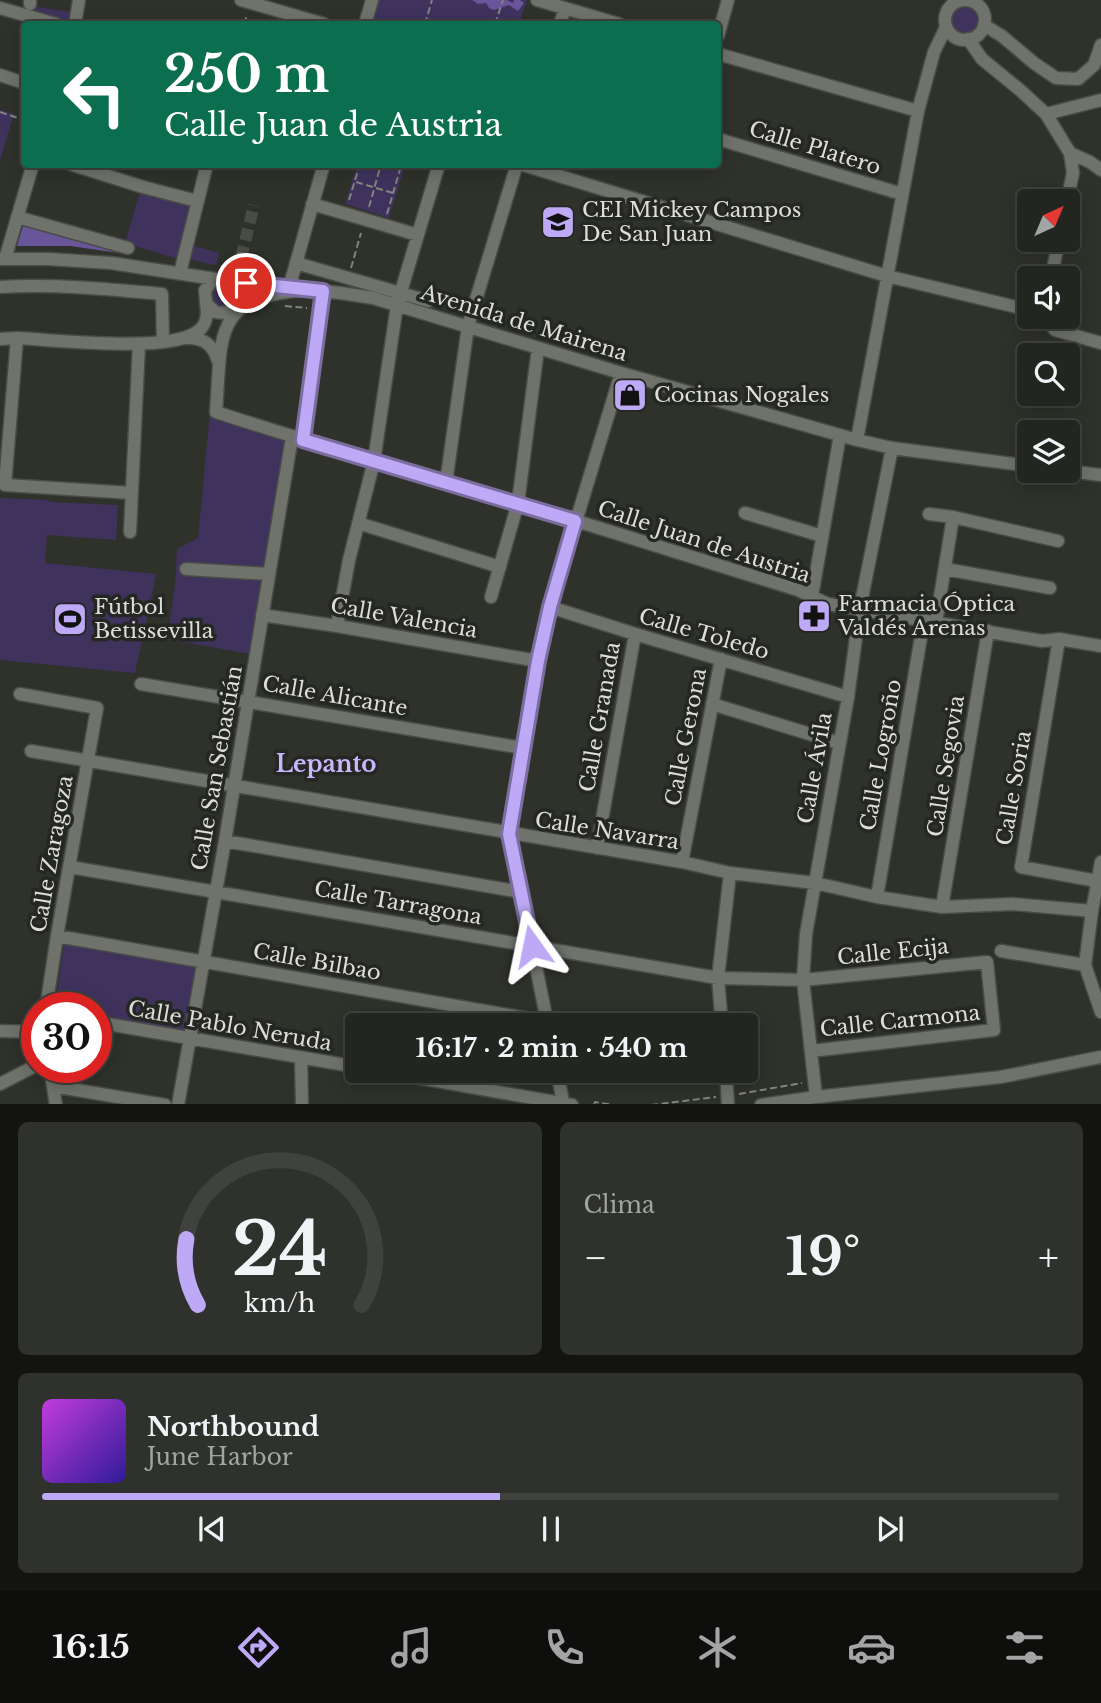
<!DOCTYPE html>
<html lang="es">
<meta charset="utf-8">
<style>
:root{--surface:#232520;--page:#2f312d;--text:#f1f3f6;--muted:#a3a5a5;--line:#40423e;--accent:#bda9f5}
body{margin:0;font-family:"Libre Baskerville",serif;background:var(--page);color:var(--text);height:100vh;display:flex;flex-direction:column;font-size:26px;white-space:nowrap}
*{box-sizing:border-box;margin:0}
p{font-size:23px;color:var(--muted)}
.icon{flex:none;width:38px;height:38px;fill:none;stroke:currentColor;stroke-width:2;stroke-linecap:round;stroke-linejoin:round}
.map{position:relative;height:1104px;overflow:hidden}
.drawer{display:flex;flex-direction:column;gap:18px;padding:18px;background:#131412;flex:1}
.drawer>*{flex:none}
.hud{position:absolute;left:21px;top:21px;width:700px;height:147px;border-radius:7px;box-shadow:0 4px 18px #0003,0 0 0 2px var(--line);background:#0b6e4f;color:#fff;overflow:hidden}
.needle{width:46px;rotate:44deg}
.fabs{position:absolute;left:1017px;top:189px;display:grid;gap:14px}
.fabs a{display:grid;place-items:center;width:63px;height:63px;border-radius:7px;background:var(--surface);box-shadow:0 4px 18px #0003,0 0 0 2px var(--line);font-size:35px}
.speed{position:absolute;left:21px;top:992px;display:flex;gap:14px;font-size:35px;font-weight:700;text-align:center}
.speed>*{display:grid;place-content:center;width:91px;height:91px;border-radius:50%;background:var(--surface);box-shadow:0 4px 18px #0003,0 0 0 2px var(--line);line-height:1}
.speed .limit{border:10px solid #d22;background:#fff;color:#111}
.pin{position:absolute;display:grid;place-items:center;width:60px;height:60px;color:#fff;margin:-30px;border:4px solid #fff;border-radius:50%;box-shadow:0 2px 7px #0007}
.me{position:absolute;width:77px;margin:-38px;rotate:348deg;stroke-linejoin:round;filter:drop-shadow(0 0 5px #0008)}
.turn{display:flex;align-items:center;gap:24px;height:147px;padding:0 28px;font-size:32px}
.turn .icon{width:91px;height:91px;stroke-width:2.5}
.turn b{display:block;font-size:49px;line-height:60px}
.big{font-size:52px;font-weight:700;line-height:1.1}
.drawer .widget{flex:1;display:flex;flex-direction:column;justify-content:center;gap:10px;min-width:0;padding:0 24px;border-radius:10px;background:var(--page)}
.drawer .dial{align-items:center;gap:0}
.dial svg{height:182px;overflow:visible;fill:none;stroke:var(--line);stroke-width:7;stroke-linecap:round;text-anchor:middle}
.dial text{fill:var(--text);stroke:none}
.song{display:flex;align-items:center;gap:21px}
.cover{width:84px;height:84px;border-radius:10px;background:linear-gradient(135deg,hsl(290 70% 55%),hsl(250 70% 35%))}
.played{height:7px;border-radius:4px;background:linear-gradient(90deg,var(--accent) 45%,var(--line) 45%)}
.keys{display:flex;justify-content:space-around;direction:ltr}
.heat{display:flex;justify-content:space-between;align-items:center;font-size:38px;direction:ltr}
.drawer .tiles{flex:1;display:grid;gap:18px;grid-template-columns:1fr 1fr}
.widget:last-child{grid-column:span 2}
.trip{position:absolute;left:345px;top:1013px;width:413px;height:70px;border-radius:7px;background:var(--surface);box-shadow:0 4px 18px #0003,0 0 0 2px var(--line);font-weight:700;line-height:70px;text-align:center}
.tabs{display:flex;height:112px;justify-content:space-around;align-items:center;background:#0e0f0d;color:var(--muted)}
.tabs .icon{width:49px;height:49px}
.tabs .selected{color:var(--accent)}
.tabs b{font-size:32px;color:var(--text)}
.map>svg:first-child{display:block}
.green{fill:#3f335e}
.forest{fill:#695599}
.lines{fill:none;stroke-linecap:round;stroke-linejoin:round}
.minor-tunnel{stroke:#494b45;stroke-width:12;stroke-dasharray:12 6;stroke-linecap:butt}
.minor-casing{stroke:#4a4c47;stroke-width:15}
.path{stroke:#82847f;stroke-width:2;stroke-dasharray:7 3.5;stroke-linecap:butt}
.minor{stroke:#70736c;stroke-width:12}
.route-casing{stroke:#7b6e9f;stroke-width:18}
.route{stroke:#bda9f5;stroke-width:12}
.labels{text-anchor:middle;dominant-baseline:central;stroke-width:7;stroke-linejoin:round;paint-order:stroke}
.street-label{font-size:21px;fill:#dddeda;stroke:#252722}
.poi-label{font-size:21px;fill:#dddeda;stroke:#252722;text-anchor:start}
.neighbourhood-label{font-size:23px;font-weight:bold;fill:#c9b6fd;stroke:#252722}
</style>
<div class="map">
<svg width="1101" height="1105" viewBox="0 0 1101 1105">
<rect width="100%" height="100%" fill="#2f312b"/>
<!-- green -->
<path class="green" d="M372 0H527L519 24H365Z
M951 19a14 14 0 1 1 28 0a14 14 0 1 1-28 0Z
M36 6 38 7 71 12 70 19 68 21 35 11Z
M0 110 14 114 0 160Z
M357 165H405L389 218 345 204Z
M140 192 190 206 178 259 125 243Z
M194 246 219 253 216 265 192 260 191 259Z
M215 289 230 291 232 293C233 300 229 305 223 306L215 304 211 298 213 290Z
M210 413 287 440 250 654 167 639 175 586 177 549 198 538Z
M0 498 49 500V502L118 505 116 540 47 535 45 563 156 574 135 673 0 660Z
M65 937 200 963 190 1036 96 1020V1008H55Z"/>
<!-- forest -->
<path class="forest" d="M472 0H507L513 3 514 0H520L524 3 518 11 509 5 494 10 489 8 486 3 478 4Z
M25 225 126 252V254L70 246H17L23 226Z"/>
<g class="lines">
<!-- minor-tunnel -->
<path class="minor-tunnel" d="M241 258 254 205"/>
<!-- minor casing -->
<g class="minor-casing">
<path id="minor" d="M241 0 324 24
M537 0 619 24
M945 20a20 20 0 1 1 40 0a20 20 0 1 1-40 0Z
M30 4V0
M0 8 56 24
M75 24 79 0
M365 24 372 0
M560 24 565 8
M984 25 1002 36 1034 63 1056 78 1078 79 1094 65 1101 45
M718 36 728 0
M968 39 982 59 1020 90 1046 114 1070 153 1073 173 1067 201
M718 54 918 111
M0 75 24 83
M1046 114 1101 100
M718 139 902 194
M1070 153 1090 162 1101 170
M70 164 143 187 197 201
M520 164 887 276 1029 310
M312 204 418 235
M17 217 128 248
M0 259H48L111 263 235 282 341 293 373 298 621 373 857 440 892 448 1029 466
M5 259 33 164
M296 263 428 301
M180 273 207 164
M1051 278 1059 240
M214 279 205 290 206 303 215 312C229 315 243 306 239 290 237 285 235 285 235 280 235 273 239 265 241 258
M0 287C54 284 108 289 162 294L163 342
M289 288 324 164
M305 290C212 297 222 335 216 412 316 445 417 473 517 503 611 531 704 561 798 590L828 604 1042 641 1059 639 1101 646
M1046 317 1055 330 1101 343
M17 338 5 485 132 493
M185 338C203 337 213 344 218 361
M0 339 17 338C56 340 167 353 197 332 207 325 208 315 206 303
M303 440 323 291
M857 440 918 111 934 52 946 27
M1068 471 1101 475
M446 483 468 326 517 164
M745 513 822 536
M929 514 953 517 1058 541
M358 523 500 567
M130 532 139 344
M186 569 269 574
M945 569 1050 588
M812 596 840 435
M491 597 518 503 538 348
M550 607 635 634 848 697
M262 615 337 626 538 661
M936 622 953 517
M337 626 349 560 374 461 397 305 439 164
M1059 639 1021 867 1097 881
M141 684 523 748
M20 694 97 708 57 936 46 1008
M712 704 839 743
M31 751 682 862 730 873 815 883 877 897 942 907 1013 904 1092 911
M225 841 521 892
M597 848 635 634
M682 862 721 659
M1101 862 1092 911 1085 965 1101 1012
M70 867 718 978 803 980 987 962 994 1030 811 1051
M877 897 924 619
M942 907 988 631
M57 936 571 1026
M1001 951 1085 965
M96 1022 357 1067
M548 1026 509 834 538 661 550 607 621 373
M722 1026 718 978 730 873
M0 1031 37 1032
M301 1058 302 1105
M50 1068 56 1105
M380 1071 572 1105
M557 1071 563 1102
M726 1071 728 1105
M0 1084 37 1065
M53 1086 165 1105
M816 1097 803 980 806 934 848 697 860 608 892 448
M178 1105 225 841 292 437
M761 1105 816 1097 1001 1077 1101 1057"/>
</g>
<!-- path -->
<path class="path" d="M244 24 247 15
M425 24 432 0
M495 24 503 0
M0 112 24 120
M356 182 393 193
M349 200 360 164
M369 207 381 164
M387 214 401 166 395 164
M351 268 361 233
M285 306 307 308
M526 322 524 327 544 334 543 336
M519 330 522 321
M739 1094 802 1083
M594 1105 595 1102 613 1105
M651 1105 716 1097"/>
<!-- minor -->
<use href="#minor" class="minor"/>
</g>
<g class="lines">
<!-- route casing -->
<g class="route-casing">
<path id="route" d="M246 283 323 291 303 440 575 521 550 607 538 661 509 834 532 946"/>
</g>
<!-- route -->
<use href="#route" class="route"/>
</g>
<!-- icons -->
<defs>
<g id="school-square" transform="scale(1.75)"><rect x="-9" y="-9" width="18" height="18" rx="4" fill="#bda9f5" stroke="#252722"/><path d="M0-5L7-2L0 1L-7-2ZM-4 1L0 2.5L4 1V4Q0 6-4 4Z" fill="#111"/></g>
<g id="shop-square" transform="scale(1.75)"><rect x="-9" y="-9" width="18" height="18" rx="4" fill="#bda9f5" stroke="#252722"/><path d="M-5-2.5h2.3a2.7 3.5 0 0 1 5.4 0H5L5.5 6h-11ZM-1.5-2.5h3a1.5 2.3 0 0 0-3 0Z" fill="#111"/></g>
<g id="pharmacy-square" transform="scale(1.75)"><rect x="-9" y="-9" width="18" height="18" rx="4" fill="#bda9f5" stroke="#252722"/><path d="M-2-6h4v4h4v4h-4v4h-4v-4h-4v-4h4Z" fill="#111"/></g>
<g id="stadium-square" transform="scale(1.75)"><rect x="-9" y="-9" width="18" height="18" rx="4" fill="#bda9f5" stroke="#252722"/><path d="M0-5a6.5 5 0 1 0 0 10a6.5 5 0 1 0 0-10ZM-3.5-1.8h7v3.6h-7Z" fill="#111"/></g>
</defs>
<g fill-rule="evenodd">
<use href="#school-square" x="558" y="222"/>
<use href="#shop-square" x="630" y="395"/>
<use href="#pharmacy-square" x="814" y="616"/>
<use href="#stadium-square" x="70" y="619"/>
</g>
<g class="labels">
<!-- street labels -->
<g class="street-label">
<text transform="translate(815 148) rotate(17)">Calle Platero</text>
<text transform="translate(524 323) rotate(17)">Avenida de Mairena</text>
<text transform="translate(704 542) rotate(18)">Calle Juan de Austria</text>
<text transform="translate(404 618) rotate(10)">Calle Valencia</text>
<text transform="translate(704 634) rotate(16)">Calle Toledo</text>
<text transform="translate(335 696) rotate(10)">Calle Alicante</text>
<text transform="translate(600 717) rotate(-80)">Calle Granada</text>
<text transform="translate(686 737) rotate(-79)">Calle Gerona</text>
<text transform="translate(881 755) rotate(-80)">Calle Logroño</text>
<text transform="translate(946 766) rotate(-81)">Calle Segovia</text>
<text transform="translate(217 768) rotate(-80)">Calle San Sebastián</text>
<text transform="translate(815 768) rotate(-80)">Calle Ávila</text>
<text transform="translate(1014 788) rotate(-80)">Calle Soria</text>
<text transform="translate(607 831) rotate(9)">Calle Navarra</text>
<text transform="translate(52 854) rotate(-80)">Calle Zaragoza</text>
<text transform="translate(398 903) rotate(10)">Calle Tarragona</text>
<text transform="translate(893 952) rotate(-6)">Calle Ecija</text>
<text transform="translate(317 962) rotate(10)">Calle Bilbao</text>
<text transform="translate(900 1021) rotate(-6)">Calle Carmona</text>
<text transform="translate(230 1026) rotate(10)">Calle Pablo Neruda</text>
</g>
<!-- poi labels -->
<g class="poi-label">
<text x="582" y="210">CEI Mickey Campos<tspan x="582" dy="24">De San Juan</tspan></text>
<text x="654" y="395">Cocinas Nogales</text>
<text x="838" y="604">Farmacia Óptica<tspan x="838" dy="24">Valdés Arenas</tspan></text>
<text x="94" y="607">Fútbol<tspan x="94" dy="24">Betissevilla</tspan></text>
</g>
<!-- neighbourhood labels -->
<g class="neighbourhood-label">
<text x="326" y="764">Lepanto</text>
</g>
</g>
</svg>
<div class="fabs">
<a><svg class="needle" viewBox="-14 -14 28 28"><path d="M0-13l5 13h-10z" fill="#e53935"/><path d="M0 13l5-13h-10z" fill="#a3a5a5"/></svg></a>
<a><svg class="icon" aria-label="sound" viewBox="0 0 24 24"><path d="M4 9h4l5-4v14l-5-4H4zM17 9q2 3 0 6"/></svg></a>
<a><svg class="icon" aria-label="search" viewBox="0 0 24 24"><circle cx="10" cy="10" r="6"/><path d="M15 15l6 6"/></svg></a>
<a><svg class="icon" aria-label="layers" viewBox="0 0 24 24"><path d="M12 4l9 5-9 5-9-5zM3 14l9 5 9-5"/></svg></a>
</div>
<div class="speed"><div class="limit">30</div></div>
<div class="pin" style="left:246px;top:283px;background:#d93025"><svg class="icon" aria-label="arrive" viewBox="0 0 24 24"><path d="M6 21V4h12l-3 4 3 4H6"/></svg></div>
<svg class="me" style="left:532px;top:946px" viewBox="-20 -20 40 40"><path d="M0-17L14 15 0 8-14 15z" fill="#bda9f5" stroke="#fff" stroke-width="4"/></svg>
<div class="trip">16:17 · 2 min · 540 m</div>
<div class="hud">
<div class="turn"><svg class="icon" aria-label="left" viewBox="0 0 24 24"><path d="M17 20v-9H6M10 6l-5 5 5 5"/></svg><div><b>250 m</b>Calle Juan de Austria</div></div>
</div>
</div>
<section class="drawer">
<div class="tiles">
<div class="widget dial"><svg viewBox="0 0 100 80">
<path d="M14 69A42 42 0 1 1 86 69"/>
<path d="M14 69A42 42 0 0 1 9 40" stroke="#bda9f5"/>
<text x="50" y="56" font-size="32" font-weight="700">24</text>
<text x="50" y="72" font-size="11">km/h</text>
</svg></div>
<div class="widget"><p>Clima</p>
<div class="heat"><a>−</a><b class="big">19°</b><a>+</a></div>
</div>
<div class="widget">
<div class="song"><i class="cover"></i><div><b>Northbound</b><p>June Harbor</p></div></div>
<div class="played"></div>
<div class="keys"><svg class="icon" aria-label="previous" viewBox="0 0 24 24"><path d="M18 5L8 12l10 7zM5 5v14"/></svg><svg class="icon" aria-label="pause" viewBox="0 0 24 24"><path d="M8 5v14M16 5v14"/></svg><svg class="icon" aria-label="next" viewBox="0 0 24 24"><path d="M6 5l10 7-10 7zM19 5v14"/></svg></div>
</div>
</div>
</section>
<nav class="tabs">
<b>16:15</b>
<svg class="icon selected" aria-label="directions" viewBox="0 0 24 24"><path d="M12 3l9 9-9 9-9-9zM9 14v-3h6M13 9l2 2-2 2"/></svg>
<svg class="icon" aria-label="music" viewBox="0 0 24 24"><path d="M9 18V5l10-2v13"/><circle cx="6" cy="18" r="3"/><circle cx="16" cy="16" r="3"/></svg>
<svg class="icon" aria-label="phone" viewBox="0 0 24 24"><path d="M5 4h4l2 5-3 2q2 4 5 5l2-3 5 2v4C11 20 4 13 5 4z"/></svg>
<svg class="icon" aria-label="climate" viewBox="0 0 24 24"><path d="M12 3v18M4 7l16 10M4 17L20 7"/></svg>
<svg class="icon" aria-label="car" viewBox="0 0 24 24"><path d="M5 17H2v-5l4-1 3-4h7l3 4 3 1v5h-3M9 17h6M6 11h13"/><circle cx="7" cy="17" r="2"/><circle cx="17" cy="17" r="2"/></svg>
<svg class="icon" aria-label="filters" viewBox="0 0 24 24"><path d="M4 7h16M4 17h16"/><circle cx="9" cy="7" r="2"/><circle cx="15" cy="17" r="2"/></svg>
</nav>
